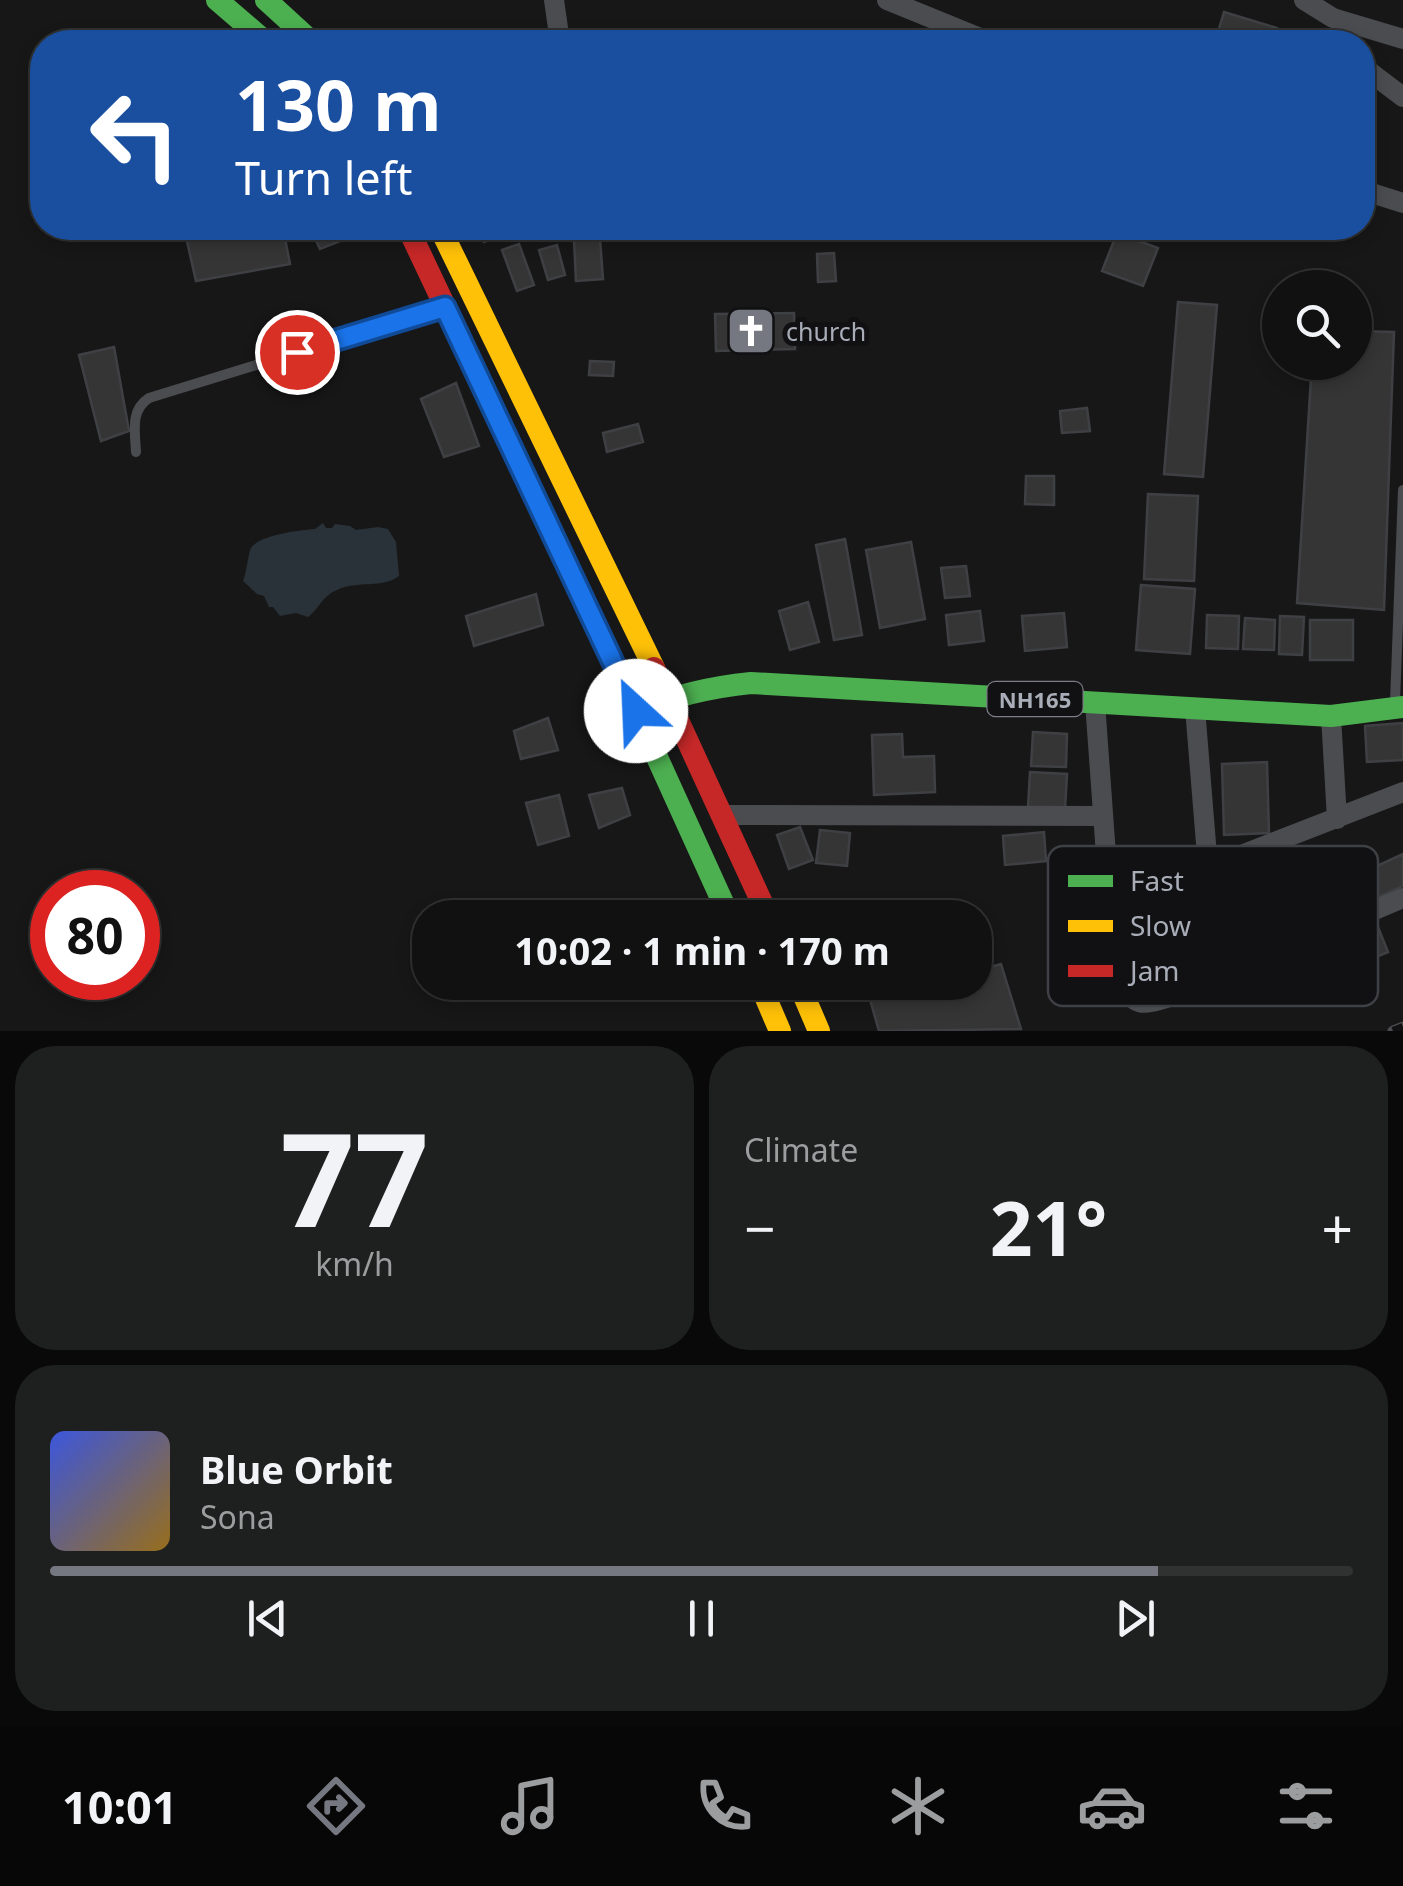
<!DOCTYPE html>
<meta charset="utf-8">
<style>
:root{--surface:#111;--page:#1e1f1f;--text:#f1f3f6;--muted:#9c9d9f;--line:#303131;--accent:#757880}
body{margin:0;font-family:"Noto Sans",sans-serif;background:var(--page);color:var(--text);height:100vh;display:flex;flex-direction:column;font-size:38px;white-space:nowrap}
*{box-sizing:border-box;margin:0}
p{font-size:32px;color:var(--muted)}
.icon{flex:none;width:55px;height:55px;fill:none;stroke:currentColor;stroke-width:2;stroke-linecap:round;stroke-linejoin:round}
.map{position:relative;height:1031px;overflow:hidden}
.panel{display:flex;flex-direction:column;gap:15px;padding:15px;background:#090909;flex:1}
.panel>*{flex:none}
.guide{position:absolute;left:30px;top:30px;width:1345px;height:210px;border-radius:40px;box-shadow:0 5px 15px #0003,0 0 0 2px var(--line);background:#1a4fa0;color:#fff;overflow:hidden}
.controls{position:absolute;left:1262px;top:270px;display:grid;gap:20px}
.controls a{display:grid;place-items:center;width:110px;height:110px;border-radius:50%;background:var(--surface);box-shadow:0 5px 15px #0003,0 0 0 2px var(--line);font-size:50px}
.speed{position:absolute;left:30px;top:870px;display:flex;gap:20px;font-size:50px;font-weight:700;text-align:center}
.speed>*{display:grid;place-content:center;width:130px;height:130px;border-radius:50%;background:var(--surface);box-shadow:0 5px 15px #0003,0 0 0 2px var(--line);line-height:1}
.speed .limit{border:15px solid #d22;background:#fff;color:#111}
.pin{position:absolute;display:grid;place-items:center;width:85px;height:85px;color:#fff;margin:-42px;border:5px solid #fff;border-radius:50%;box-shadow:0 2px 10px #0007}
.me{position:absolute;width:110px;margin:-55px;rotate:335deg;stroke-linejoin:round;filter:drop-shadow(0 0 8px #0008)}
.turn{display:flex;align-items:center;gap:35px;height:210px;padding:0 40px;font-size:45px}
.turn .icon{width:130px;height:130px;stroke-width:2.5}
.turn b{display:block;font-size:70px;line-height:85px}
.big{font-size:75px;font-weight:700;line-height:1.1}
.panel .card{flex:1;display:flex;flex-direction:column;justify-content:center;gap:15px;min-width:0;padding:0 35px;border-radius:40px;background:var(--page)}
.panel .dial{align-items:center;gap:0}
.dial b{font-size:130px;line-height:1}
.song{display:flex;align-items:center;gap:30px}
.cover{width:120px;height:120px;border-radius:15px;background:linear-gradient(135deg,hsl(230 70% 55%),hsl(40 70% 35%))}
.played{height:10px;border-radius:5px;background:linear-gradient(90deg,var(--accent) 85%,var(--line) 85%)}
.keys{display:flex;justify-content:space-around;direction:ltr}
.heat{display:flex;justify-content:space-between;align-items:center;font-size:55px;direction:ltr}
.panel .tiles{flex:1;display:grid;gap:15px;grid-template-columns:1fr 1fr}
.card:last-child{grid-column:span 2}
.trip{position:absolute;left:412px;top:900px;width:580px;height:100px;border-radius:40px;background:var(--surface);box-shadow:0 5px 15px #0003,0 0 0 2px var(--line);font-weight:700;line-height:100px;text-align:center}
.tabs{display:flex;height:160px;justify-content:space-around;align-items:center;background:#070707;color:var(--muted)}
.tabs .icon{width:70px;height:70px}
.tabs .selected{color:var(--accent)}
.tabs b{font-size:45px;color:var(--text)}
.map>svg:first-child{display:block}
.water{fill:#2a3239}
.building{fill:#353536;stroke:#3f4043;stroke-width:2.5}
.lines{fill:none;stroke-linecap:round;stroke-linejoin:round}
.lane{stroke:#4b4c50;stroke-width:10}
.street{stroke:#4b4c50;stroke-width:20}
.fast{stroke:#4caf50;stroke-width:22}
.slow{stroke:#ffc107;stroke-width:22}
.jam{stroke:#c62828;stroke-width:22}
.rail-casing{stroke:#4b4c4f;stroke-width:11}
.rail{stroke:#111113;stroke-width:8;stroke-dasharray:22;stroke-linecap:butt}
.route-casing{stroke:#114b97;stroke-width:25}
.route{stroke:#1a73e8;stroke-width:18}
.labels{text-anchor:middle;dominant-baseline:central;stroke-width:10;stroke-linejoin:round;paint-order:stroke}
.shield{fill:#111113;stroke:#7b7e86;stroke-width:2.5}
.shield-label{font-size:22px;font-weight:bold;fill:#a8adb8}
.poi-label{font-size:25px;fill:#a8adb8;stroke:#111113;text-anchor:start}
.key{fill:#111113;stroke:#3e4045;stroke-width:2.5}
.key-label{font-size:28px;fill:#a8adb8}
</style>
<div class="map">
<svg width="1403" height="1031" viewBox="0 0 1403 1031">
<rect width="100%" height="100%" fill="#171717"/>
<!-- water -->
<path class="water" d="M323 523 326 528H332L335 524 350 526 356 530 378 527 388 529 396 542 399 576C382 589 358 580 337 590 322 596 319 609 308 617L296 613 280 616 273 607H269L264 596 257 594 243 581C247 571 248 554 251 548 259 535 301 530 315 529Z"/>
<!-- building -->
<path class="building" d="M1224 12 1277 28 1272 42H1215Z
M184 228H233L234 237 283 228 290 264 196 281Z
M310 228H356L358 234 320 249Z
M479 228H521L522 229 484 242Z
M543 228H583L543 232Z
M1117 233 1158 248 1143 286 1102 271Z
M600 239 603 279 576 281 574 240Z
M519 244 534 285 517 291 502 250Z
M557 245 565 275 548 280 539 250Z
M834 253 836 281 818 282 817 254Z
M1178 302 1217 305 1203 477 1164 474Z
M794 313 795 349 716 351 715 314Z
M1355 331 1394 332 1384 610 1297 603 1312 362H1355Z
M114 347 129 431 101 441 79 355Z
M590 361 614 362 613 376 589 375Z
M456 383 479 446 444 457 421 399Z
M1087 408 1090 431 1062 433 1060 411Z
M638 424 643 442 607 452 603 433Z
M1026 476H1054V505L1025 504Z
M1148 494 1198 496 1194 581 1144 579Z
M845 539 862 635 834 640 816 545Z
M911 542 925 619 880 628 866 550Z
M966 566 970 596 945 598 941 568Z
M1141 585 1195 589 1190 654 1136 650Z
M536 594 543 625 474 646 466 616Z
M808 602 819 642 790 650 779 611Z
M980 611 984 641 949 645 946 615Z
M1064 613 1067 647 1025 651 1022 616Z
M1207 615 1239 616 1238 649 1206 648Z
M1280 616 1304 617 1302 655 1279 654Z
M1245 618 1275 620 1274 650 1243 649Z
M1310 620H1353V660H1310Z
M548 718 558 750 521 759 514 731Z
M1403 723V760L1367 762 1365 726Z
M1033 732 1067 734 1066 767 1031 766Z
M902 734 903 757 934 756 935 792 874 795 872 735Z
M1267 762 1269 833 1224 835 1222 764Z
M1030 772 1067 774 1065 809 1028 807Z
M622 788 630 815 599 828 589 795Z
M559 795 569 836 538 845 526 803Z
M800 827 813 860 789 869 777 835Z
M820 830 850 833 847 866 816 863Z
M1044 832 1046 861 1005 865 1003 836Z
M1403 854V886L1339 915 1327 889Z
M699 901 704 918H660Z
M1378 927 1388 952 1350 968 1340 943Z
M1001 964 1021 1029 879 1031 865 982H975V971Z"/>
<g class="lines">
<!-- lane -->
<path class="lane" d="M136 452C135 432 130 410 149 398L435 310
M1395 702 1403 490"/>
<!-- street -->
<path class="street" d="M554 0 560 42
M887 0 990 42
M1304 0 1333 18 1403 39
M1362 66 1403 97
M1362 190 1403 203
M1095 702 1107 869 1122 980C1133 1011 1146 1004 1173 996L1403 898
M1195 708 1208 868
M1331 716 1337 819
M723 815 1103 816
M1111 902 1208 868 1403 792"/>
<!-- fast -->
<path class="fast" d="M217 0 266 42
M266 0 312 42
M730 918 636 711C673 696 711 687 751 683L1331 716 1403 707"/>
<!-- slow -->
<path class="slow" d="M440 228 654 668
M759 982 780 1031
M798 982 819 1031"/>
<!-- jam -->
<path class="jam" d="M408 228 636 711
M654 668 769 918"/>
<!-- rail casing -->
<g class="rail-casing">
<path id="rail" d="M1393 1031 1403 1027"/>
</g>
<!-- rail -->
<use href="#rail" class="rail"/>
</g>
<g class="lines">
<!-- route casing -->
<g class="route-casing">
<path id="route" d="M297 352 445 307 636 711"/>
</g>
<!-- route -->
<use href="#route" class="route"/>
</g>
<!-- icons -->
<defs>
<g id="church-square" transform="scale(2.5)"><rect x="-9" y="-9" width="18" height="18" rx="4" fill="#757880" stroke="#111113"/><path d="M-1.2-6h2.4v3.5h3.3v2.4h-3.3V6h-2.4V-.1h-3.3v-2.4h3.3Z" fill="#fff"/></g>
</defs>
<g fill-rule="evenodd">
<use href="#church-square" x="751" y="331"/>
</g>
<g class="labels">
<!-- shield labels -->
<rect class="shield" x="987.5" y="682" width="95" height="34" rx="8"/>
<g class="shield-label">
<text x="1035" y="699">NH165</text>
</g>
<!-- poi labels -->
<g class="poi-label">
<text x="786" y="331">church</text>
</g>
</g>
<!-- legend -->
<rect x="1048" y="846" width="330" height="160" rx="15" class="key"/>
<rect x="1068" y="875" width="45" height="12" fill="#4caf50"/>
<rect x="1068" y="920" width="45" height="12" fill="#ffc107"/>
<rect x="1068" y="965" width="45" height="12" fill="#c62828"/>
<g class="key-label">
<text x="1130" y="891">Fast</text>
<text x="1130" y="936">Slow</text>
<text x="1130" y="981">Jam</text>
</g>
</svg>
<div class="controls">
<a><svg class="icon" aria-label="search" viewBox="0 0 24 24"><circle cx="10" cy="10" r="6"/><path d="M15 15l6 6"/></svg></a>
</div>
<div class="speed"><div class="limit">80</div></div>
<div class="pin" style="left:297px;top:352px;background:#d93025"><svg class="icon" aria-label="arrive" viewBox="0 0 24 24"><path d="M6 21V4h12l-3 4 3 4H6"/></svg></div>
<svg class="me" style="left:636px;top:711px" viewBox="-20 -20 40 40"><circle r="19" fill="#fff"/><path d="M0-13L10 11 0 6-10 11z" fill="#1a73e8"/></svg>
<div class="trip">10:02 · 1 min · 170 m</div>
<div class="guide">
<div class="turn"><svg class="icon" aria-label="left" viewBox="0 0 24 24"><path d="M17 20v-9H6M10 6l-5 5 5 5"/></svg><div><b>130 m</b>Turn left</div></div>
</div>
</div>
<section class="panel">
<div class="tiles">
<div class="card dial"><b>77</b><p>km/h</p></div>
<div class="card"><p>Climate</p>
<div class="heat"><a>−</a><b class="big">21°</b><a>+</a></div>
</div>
<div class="card">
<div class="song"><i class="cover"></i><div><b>Blue Orbit</b><p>Sona</p></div></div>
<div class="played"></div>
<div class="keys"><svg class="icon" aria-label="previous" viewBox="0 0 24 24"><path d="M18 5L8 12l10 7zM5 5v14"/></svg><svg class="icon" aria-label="pause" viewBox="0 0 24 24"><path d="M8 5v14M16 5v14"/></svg><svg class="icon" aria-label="next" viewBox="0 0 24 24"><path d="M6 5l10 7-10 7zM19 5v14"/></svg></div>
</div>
</div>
</section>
<nav class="tabs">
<b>10:01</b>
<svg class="icon selected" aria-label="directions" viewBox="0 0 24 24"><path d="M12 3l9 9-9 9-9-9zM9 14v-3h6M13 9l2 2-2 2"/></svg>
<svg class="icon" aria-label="music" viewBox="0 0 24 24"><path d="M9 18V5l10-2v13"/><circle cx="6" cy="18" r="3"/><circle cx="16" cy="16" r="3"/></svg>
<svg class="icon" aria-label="phone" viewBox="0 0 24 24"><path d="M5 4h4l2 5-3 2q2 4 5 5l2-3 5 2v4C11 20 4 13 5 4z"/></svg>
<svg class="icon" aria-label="climate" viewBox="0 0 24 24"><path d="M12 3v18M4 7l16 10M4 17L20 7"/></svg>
<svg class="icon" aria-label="car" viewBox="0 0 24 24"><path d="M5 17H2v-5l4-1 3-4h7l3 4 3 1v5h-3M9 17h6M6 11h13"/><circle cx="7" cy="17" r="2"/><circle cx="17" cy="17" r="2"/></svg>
<svg class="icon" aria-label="filters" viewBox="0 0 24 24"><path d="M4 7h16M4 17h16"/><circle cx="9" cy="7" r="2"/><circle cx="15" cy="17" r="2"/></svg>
</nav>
